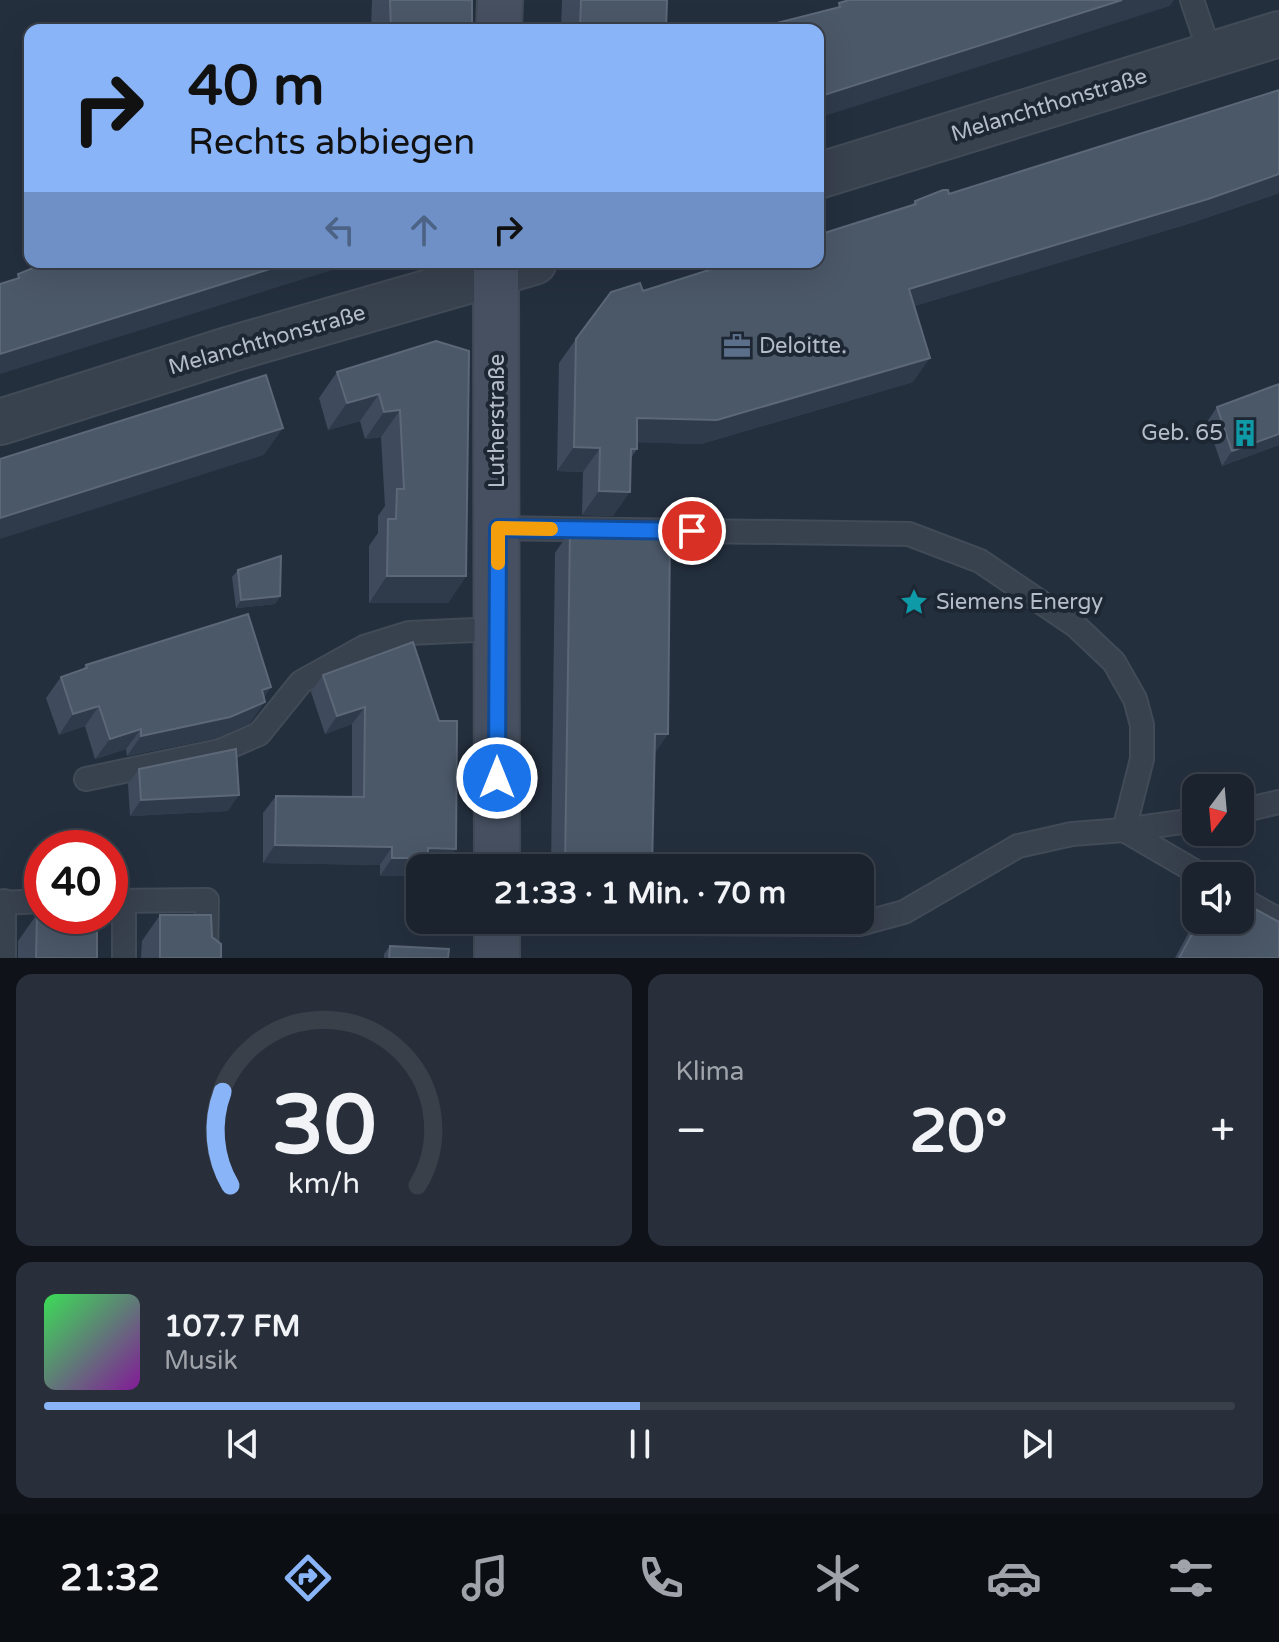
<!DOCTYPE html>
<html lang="de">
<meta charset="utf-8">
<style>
:root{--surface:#1b232e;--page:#282f3a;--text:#f1f3f6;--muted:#a0a4aa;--line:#39404a;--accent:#8ab4f8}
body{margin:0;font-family:"Varela Round",sans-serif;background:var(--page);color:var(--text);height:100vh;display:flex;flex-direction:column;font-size:30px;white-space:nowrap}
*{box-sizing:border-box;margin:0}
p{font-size:26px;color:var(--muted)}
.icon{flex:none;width:44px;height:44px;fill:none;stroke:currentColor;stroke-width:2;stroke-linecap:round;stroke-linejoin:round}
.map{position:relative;height:958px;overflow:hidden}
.details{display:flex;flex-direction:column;gap:16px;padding:16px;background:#0f1319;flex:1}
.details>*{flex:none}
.guide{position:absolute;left:24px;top:24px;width:800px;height:244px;border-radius:16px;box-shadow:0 8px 32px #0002,0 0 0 2px var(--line);background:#8ab4f8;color:#111;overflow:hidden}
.needle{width:52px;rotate:196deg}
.fabs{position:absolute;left:1182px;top:774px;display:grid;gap:16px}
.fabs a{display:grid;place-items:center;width:72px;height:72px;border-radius:16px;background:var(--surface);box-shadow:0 8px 32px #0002,0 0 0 2px var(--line);font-size:40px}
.speed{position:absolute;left:24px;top:830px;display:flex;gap:16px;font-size:40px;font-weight:700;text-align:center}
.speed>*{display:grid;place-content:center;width:104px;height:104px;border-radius:50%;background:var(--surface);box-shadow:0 8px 32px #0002,0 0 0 2px var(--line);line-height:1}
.speed .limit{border:12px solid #d22;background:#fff;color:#111}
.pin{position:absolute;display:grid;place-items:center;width:68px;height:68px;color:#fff;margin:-34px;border:4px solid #fff;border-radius:50%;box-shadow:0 2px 8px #0007}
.me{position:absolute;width:88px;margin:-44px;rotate:0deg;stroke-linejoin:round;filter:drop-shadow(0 0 6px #0008)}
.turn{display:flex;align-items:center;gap:28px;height:168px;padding:0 32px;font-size:36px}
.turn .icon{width:104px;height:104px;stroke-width:2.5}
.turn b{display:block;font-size:56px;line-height:68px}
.lanes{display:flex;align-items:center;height:76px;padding:0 32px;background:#0003;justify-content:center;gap:40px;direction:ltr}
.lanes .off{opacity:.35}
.big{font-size:60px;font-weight:700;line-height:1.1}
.details .card{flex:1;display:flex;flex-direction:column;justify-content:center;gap:12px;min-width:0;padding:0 28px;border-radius:16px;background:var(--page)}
.details .dial{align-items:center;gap:0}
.dial svg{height:208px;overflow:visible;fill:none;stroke:var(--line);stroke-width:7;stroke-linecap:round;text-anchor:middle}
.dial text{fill:var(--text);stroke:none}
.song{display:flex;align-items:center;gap:24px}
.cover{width:96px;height:96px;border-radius:12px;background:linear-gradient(135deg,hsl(130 70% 55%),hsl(290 70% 35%))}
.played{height:8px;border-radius:4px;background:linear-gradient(90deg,var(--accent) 50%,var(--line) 50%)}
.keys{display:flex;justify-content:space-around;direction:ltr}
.heat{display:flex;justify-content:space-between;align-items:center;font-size:44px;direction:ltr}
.details .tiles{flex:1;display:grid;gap:16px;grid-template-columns:1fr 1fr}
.card:last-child{grid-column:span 2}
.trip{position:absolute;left:406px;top:854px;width:468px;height:80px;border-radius:16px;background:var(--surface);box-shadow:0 8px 32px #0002,0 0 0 2px var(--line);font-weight:700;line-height:80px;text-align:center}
.tabs{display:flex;height:128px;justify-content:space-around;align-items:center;background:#0b0e12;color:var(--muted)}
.tabs .icon{width:56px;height:56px}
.tabs .active{color:var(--accent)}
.tabs b{font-size:36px;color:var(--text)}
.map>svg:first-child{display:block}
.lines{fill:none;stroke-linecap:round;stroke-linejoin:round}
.lane-casing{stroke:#414a57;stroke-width:26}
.street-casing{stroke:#414a57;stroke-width:48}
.secondary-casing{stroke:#414a57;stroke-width:48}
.lane{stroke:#38414e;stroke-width:22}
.street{stroke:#38414e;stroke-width:44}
.secondary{stroke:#465061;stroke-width:44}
.wall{fill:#3f4b5c}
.shaded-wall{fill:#2f3b4b}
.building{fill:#4b5868;stroke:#5c6777;stroke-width:2}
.route-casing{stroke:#114b97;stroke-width:20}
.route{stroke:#1a73e8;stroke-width:14}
.slow{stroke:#f59e0b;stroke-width:14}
.labels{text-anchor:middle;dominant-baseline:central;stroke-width:8;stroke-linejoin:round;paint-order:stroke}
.street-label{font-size:22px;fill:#b4bcc9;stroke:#1d2633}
.poi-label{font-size:22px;fill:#b4bcc9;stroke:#1d2633;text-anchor:start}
</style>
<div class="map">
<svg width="1279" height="958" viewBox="0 0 1279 958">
<rect width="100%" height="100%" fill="#242f3e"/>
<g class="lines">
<!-- lane casing -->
<g class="lane-casing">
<path id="lane" d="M1192 0 1211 56
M498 528 909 534 980 561 1076 626 1114 662 1135 699 1142 725V759L1124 830 1203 876
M86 779 220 751 259 734 301 682 364 647 409 633 497 629
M1240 811 1279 802
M1240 898 1279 920
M110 901 207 900 206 958
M0 903 42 901
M497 922 860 924 904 912 1018 846 1072 834 1124 830 1196 820
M4 958V901
M124 958V901"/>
</g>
<!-- street casing -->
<g class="street-casing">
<path id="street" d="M818 176 1279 34
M0 422 231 349 534 262"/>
</g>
<!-- secondary casing -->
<g class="secondary-casing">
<path id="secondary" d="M499 30 500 0
M496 262 497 868
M497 958V920"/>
</g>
<!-- lane -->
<use href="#lane" class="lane"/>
<!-- street -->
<use href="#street" class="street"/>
<!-- secondary -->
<use href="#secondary" class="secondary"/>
</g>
<!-- wall -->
<path class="wall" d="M372 0H472V30H371Z
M562 0H667L666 30H561Z
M1279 90V193L1191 223 914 306 913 382 701 444 637 442V449L631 458 613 516 582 515 583 472 557 471 559 363 576 339 643 291 912 205 915 201 949 194Z
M436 341 466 576 448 603H369V546L378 533V516L385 506 381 437 365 439 360 421 328 430 319 398 337 372Z
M1217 407 1279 445 1222 466 1207 422Z
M597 522 627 533 668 734 654 753 652 868H551L555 553 570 531 590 532Z
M238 570 280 596 275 604 236 608 232 577Z
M413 642 456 849 444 866H423L420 868V870L416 876H380V865L263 863V813L276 796 352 797V724L325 734 311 692 323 675Z
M86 665 271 687 264 697 250 723 216 738 127 756 126 749 95 759 85 726 59 735 46 698 61 677 82 670Z
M139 769 228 811 130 816 128 784Z
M37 914 97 958H18V941Z
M160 915 212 937 221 958H141L142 941Z
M1196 919 1240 920 1279 958H1175Z
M390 946 448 958H384V954Z"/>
<!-- shaded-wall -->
<path class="shaded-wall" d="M1122 0H1174L1170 6 818 118V97Z
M1279 174V193L1191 223 892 313 909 289Z
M292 262H358L0 374V354Z
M930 358 913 382 701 444 620 442 637 418Z
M379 394 360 421 328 430 347 403Z
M400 410 381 437 365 439 384 412Z
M283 428 264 455 0 539V518Z
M1279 434V445L1222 466 1232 451Z
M574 447 600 448 583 472 557 471Z
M599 491 630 492 613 516 582 515Z
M387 576H466L448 603H369Z
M280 596 275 604 236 608 241 600Z
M271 687 259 705 265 702 250 723 216 738 127 756 141 736Z
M99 706 85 726 59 735 73 714Z
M365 707 352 724 325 734 337 716Z
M141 729 126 749 95 759 110 739Z
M655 734H668L653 756Z
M239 795 228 811 130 816 141 800Z
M275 845 392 847 380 865 263 863Z
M428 848 456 849 444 866H423L420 868V870L416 876H380L392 858Z"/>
<!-- building -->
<path class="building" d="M390 0H472V30H391Z
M581 0H667L666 30H580Z
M849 0H1122L818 97V30H757V28L840 7 839 3Z
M1279 90V174L1208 199 909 289 930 358 717 420 637 418V449H631L630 492 599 491 600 448 574 447 576 339 611 292 640 283 643 291 734 262H818V235L916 204 915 201 943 190H948L949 194Z
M48 262H292L0 354V284L19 278 18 274Z
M436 341 469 351 466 576H387L388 519H396L397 489H404L400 410 384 412 379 394 347 403 337 372Z
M266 375 283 428 0 518V459Z
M1279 384V434L1232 451 1217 407Z
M597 522H627V533L670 534 668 734H655L652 868H565L570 531 597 532Z
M281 556 280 596 241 600 238 570Z
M248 614 271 687 262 690 265 702 230 717 141 736V729L110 739 99 706 73 714 61 677 87 668 86 665Z
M413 642 439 721H457L456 849 428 848V858H392V847L275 845 276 796 364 797 365 707 337 716 323 675Z
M236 749 239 795 141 800 139 769Z
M1240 901 1279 922V958H1179L1200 920H1240Z
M37 914H42V916H97V958H36Z
M160 915H211L212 937 221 944V958H160Z
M390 946 449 949 448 958H389Z"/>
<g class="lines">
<!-- route casing -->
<g class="route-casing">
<path id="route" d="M497 778 498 528 692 531"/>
</g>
<!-- route -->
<use href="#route" class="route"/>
<!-- slow -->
<path class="slow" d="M498 563V528L551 529"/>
</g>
<!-- icons -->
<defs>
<g id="office-bare" transform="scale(2.16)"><path d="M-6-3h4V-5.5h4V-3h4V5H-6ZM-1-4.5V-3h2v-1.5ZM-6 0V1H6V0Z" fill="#5c6f8a" stroke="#1d2633" stroke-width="2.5" paint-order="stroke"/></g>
<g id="building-bare" transform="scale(2.16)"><path d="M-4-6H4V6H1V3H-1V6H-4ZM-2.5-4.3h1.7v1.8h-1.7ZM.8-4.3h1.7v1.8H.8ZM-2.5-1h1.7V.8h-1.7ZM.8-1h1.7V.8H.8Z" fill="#0f9aa8" stroke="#1d2633" stroke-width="2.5" paint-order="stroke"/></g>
<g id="sight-bare" transform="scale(2.16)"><path d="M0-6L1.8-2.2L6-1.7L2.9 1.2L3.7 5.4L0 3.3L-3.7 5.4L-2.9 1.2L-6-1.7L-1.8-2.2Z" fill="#0f9aa8" stroke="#1d2633" stroke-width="2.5" paint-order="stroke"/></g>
</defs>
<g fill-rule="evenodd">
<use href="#office-bare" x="737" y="346"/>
<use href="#building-bare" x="1245" y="433"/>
<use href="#sight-bare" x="914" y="602"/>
</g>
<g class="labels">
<!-- street labels -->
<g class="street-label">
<text transform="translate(1049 105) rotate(-17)">Melanchthonstraße</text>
<text transform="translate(267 340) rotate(-16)">Melanchthonstraße</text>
<text transform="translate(497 421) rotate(-90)">Lutherstraße</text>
</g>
<!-- poi labels -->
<g class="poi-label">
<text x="759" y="346">Deloitte.</text>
<text x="1223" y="433" text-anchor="end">Geb. 65</text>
<text x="936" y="602">Siemens Energy</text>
</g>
</g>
</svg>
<div class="fabs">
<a><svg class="needle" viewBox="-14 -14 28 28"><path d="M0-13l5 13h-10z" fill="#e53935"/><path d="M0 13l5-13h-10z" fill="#a0a4aa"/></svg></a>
<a><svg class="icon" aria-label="sound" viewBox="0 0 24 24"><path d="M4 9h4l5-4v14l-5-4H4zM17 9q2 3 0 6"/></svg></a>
</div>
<div class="speed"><div class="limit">40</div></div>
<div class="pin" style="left:692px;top:531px;background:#d93025"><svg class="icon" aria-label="arrive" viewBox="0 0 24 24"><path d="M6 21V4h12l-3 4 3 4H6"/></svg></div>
<svg class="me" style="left:497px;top:778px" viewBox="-20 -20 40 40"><circle r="17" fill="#1a73e8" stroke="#fff" stroke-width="3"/><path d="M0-11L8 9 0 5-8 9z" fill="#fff"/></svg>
<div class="trip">21:33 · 1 Min. · 70 m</div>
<div class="guide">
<div class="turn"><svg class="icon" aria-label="right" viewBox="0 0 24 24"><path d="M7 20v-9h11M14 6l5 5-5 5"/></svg><div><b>40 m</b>Rechts abbiegen</div></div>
<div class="lanes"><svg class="icon off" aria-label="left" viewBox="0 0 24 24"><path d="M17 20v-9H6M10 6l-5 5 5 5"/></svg><svg class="icon off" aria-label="ahead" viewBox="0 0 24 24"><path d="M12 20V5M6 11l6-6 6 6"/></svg><svg class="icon" aria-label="right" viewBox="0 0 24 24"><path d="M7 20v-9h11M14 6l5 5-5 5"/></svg></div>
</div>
</div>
<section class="details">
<div class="tiles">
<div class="card dial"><svg viewBox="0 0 100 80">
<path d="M14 69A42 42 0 1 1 86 69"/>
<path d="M14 69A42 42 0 0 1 11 33" stroke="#8ab4f8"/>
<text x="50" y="56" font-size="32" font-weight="700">30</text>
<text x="50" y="72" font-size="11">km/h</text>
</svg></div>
<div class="card"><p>Klima</p>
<div class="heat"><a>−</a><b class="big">20°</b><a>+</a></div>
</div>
<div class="card">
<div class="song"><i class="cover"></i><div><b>107.7 FM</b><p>Musik</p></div></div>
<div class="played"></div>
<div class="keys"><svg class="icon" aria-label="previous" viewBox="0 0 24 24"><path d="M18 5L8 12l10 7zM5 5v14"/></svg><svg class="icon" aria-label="pause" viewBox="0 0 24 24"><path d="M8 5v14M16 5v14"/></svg><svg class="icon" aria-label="next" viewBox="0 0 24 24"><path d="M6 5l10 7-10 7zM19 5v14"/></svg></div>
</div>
</div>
</section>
<nav class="tabs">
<b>21:32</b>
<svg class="icon active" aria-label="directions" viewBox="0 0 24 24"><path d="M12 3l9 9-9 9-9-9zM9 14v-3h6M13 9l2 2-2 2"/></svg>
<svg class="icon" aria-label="music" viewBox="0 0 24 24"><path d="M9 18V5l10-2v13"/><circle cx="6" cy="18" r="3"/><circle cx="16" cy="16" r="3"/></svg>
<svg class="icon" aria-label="phone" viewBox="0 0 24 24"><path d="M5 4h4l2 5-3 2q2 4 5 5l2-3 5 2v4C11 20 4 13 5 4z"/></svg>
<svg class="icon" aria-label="climate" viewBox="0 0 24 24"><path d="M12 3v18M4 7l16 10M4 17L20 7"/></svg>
<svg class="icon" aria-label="car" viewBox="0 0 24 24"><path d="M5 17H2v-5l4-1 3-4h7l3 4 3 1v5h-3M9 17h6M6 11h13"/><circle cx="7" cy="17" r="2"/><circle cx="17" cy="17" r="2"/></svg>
<svg class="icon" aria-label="filters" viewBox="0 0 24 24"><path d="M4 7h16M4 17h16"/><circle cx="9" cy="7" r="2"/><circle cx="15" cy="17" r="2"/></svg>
</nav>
